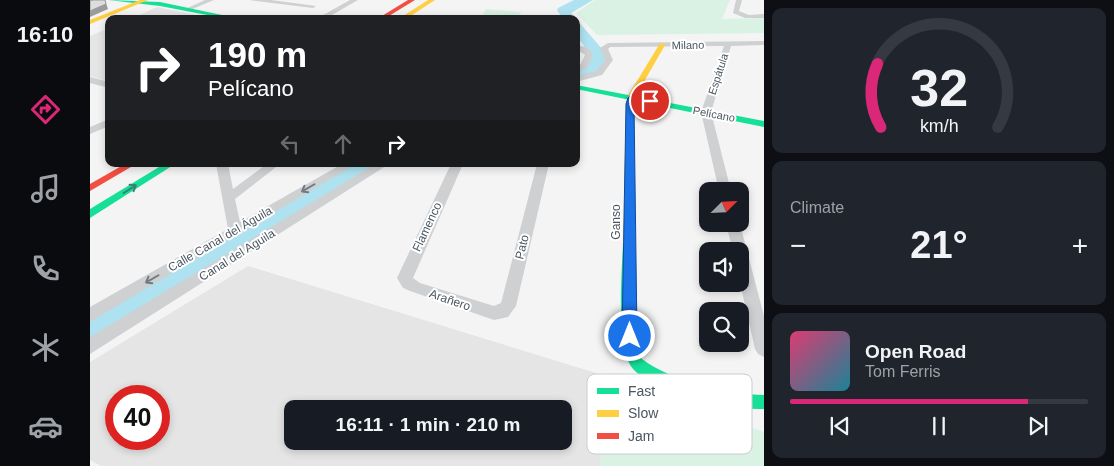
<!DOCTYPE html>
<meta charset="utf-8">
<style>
:root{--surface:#171b24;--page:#20242c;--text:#f1f3f6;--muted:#9ea1a6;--line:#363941;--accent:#db2777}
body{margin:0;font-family:Helvetica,sans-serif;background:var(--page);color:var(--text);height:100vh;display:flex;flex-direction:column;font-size:19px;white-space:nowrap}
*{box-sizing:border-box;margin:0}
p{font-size:16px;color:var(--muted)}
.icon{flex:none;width:28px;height:28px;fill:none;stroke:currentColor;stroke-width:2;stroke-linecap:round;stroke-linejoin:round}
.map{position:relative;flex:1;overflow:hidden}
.details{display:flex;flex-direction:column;gap:8px;padding:8px;background:#0d0f14;width:350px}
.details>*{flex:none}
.banner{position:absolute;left:15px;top:15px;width:475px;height:152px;border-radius:10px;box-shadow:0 2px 8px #0003;background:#202124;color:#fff;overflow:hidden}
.needle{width:32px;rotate:66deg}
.buttons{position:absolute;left:609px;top:182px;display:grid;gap:10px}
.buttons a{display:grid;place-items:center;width:50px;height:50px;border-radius:10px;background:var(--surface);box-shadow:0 2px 8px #0003;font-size:25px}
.speed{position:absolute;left:15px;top:385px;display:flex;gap:10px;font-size:25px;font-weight:700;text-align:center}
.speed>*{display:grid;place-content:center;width:65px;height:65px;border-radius:50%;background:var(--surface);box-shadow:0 2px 8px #0003;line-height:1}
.speed .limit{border:8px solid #d22;background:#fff;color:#111}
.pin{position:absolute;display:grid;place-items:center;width:42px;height:42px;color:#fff;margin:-21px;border:2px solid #fff;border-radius:50%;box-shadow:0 1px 5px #0007}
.me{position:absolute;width:55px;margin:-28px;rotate:0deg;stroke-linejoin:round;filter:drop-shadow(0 0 4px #0008)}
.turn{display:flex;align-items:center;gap:18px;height:105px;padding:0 20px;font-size:22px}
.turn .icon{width:65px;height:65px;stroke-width:2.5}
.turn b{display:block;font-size:35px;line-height:42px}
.lanes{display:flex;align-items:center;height:48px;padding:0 20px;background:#0003;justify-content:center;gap:25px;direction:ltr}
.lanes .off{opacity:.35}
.big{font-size:38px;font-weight:600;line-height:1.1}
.details .card{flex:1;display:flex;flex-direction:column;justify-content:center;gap:8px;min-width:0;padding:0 18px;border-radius:10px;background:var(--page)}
.details .dial{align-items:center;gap:0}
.dial svg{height:130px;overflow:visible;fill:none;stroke:var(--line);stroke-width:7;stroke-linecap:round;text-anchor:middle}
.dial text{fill:var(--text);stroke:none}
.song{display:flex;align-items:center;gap:15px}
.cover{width:60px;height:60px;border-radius:8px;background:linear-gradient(135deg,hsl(340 70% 55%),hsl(190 70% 35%))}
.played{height:5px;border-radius:2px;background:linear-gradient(90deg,var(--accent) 80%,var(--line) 80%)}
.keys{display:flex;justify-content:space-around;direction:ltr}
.heat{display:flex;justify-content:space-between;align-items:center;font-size:28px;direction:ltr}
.trip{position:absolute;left:194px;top:400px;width:288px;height:50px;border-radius:10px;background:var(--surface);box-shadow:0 2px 8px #0003;font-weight:600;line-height:50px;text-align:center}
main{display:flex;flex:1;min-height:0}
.tabs{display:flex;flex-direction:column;width:90px;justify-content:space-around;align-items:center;background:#090b0e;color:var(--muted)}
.tabs .icon{width:35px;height:35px}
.tabs .current{color:var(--accent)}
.tabs b{font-size:22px;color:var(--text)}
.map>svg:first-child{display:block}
.education{fill:#e6e5e6;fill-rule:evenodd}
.green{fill:#d9f2e3}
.water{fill:#aee2f0}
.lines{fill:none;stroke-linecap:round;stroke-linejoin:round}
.street{fill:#ced0d2;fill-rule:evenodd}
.fast{fill:#16e098;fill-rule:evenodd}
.slow{fill:#ffcf43;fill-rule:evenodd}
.jam{fill:#f24e42;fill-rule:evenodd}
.shaded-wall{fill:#9b9b9b}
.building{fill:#ddddde;stroke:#9b9b9b}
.oneway{stroke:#727b83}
.oneway2{stroke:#3a7f72}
.route{fill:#1a73e8;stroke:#114b97}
.labels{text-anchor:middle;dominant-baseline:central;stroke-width:4;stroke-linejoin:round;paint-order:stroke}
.far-street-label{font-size:11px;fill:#4a5661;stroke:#fff}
.street-label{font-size:12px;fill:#4a5661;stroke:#fff}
.key{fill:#fff;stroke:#c9ccd0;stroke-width:1}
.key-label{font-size:14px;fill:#4a5661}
</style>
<main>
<nav class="tabs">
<b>16:10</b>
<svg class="icon current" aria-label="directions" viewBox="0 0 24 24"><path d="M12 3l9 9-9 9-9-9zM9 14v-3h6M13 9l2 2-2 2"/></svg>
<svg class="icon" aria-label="music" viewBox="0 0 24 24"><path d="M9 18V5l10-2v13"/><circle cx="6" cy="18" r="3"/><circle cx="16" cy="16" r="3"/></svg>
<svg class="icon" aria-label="phone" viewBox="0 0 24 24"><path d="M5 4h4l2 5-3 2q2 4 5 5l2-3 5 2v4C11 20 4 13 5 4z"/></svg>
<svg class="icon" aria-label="climate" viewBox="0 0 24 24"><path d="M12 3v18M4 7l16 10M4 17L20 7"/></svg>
<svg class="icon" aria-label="car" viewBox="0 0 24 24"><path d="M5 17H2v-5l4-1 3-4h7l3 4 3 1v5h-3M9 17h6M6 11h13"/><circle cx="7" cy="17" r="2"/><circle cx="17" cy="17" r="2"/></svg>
</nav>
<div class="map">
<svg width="674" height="466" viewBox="0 0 674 466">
<rect width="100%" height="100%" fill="#f4f4f4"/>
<!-- education -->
<path class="education" d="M67 7 124 19H41Z
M19 28V82L0 76V36Z
M158 266 519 377 510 466H11L0 460V362ZM26 396H69V439H26ZM202 409H472V441H202Z"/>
<!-- green -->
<path class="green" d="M505 0H640L632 19 674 18V33L507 35 486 13Z
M396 9 431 12 429 19H391Z
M519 377 674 432V466H510Z"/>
<!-- water -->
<path class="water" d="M484 0H503L481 13 519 57 509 73 486 78V71L495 69 502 57 486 35V19H473L467 10 468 8Z
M265 164H290L0 346V315Z"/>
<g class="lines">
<!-- street -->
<path class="street" d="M115 0H124L100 10 95 9Z
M159 0H181L226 6 223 8Z
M260 0H268L235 19H226Z
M646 0H652L649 11 659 15 674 14V18H655L643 13Z
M674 41V45L641 46 621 112 641 191H629L611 112 634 46 520 47 518 49 523 60 512 75 486 82V76L506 71 515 60 510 48 518 43Z
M486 44 500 49 503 55 497 69 486 72V67L490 65 495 55 486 49Z
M0 77 19 82V88L0 83Z
M19 119V126L0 134V127Z
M126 164H138L143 189 177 164H190L145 199 150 222 252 164H266L0 322V307L138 229Z
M285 164H299L0 354V337Z
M361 164H373L323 278 330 283 404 306 411 303 447 164H459L426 306 418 317 404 320 320 291 313 288 307 278Z
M636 224H650L674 316V357L668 354 665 349 650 283V251H643Z"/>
<!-- fast -->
<path class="fast" d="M18 0 70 2 151 19H138L70 6Z
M486 85 674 121V127L486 89Z
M74 164H85L0 218V209Z
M539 239 545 243C545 273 539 334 552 359 578 380 641 395 674 395V409C646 410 619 402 592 393 576 387 556 383 544 370 525 351 532 270 533 243Z"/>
<!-- slow -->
<path class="slow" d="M50 0H58L0 24V20Z
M338 0H345L316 19 310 18Z
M572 43 575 45 547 94 544 105 545 243 539 247 533 243 536 105 539 94 569 45Z"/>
<!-- jam -->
<path class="jam" d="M318 0H325L294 19H287Z
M35 164H46L0 191V184Z"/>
</g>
<!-- shaded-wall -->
<path class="shaded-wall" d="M15 0 18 9 0 17V11Z"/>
<!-- building -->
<path class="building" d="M3 0H15L16 4 0 11V1Z"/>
<!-- one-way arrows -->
<defs><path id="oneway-shaft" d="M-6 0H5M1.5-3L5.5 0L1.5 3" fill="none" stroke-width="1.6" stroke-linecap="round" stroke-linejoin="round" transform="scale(1.25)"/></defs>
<g class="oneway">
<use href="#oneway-shaft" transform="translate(218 188) rotate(150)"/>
<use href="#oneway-shaft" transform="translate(62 279) rotate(150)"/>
</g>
<use class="oneway2" href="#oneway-shaft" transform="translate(40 189) rotate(-32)"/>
<!-- route -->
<path class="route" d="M541 95 564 101 560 104 545 101 544 104 547 336 544 340 540 342 535 340 532 336 536 104 538 98Z"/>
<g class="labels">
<!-- far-street labels -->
<g class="far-street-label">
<text transform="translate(598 45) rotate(-1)">Milano</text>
<text transform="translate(628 74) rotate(-72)">Espátula</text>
<text transform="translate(624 114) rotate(11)">Pelícano</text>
</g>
<!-- street labels -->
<g class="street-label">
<text transform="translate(526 222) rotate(-90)">Ganso</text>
<text transform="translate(337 227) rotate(-65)">Flamenco</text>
<text transform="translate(130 239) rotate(-30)">Calle Canal del Águila</text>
<text transform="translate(432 247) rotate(-76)">Pato</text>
<text transform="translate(147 255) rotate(-32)">Canal del Aguila</text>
<text transform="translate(360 300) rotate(19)">Arañero</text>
</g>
</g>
<!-- legend -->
<rect x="497" y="374" width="165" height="80" rx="8" class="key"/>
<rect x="507" y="388" width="22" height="6" fill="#16e098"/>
<rect x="507" y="410" width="22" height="7" fill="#ffcf43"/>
<rect x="507" y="433" width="22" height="6" fill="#f24e42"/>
<g class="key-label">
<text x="538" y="396">Fast</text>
<text x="538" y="418">Slow</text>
<text x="538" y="441">Jam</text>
</g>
</svg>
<div class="buttons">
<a><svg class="needle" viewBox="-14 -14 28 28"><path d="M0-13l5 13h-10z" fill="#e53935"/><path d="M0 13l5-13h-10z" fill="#9ea1a6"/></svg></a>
<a><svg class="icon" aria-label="sound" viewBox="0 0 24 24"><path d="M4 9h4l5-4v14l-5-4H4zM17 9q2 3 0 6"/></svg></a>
<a><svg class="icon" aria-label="search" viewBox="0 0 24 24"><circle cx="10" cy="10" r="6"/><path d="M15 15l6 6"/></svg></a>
</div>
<div class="speed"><div class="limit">40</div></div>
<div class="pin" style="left:560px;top:101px;background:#d93025"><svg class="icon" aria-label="arrive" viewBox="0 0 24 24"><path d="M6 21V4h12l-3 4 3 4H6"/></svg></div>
<svg class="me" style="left:540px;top:336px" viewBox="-20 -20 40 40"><circle r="17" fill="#1a73e8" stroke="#fff" stroke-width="3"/><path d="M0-11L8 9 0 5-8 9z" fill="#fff"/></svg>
<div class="trip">16:11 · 1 min · 210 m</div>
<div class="banner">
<div class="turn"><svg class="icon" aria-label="right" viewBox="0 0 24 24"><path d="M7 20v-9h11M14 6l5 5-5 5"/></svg><div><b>190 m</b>Pelícano</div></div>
<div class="lanes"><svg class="icon off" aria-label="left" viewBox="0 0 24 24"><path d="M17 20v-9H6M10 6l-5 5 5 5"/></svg><svg class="icon off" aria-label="ahead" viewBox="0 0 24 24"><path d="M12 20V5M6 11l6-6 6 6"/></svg><svg class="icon" aria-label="right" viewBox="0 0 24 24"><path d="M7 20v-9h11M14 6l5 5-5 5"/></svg></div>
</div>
</div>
<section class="details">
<div class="card dial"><svg viewBox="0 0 100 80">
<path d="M14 69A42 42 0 1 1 86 69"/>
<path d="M14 69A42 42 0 0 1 12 30" stroke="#db2777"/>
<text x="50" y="56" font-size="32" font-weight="700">32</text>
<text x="50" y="72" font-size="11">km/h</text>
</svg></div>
<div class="card"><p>Climate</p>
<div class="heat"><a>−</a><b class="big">21°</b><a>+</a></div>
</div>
<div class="card">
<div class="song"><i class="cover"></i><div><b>Open Road</b><p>Tom Ferris</p></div></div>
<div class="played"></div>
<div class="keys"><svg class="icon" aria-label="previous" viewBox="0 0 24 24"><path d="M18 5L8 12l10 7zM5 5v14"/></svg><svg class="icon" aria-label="pause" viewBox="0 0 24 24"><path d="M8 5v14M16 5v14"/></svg><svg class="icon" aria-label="next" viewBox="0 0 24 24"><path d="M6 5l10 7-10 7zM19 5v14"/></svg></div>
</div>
</section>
</main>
